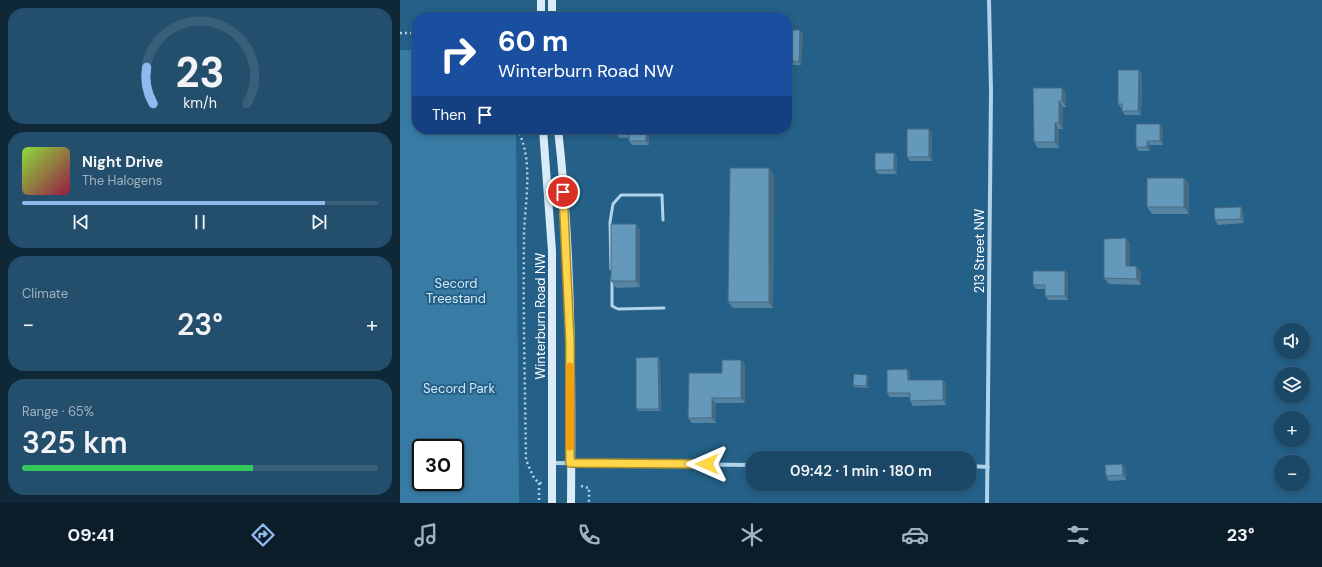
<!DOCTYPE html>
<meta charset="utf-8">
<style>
:root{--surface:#1b4866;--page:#244f6c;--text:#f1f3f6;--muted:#a0b2bf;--line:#39607a;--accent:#90b9f0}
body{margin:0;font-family:"DM Sans",sans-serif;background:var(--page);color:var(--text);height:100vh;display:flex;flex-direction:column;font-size:15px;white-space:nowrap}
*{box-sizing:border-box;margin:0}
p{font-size:13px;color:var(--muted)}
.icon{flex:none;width:22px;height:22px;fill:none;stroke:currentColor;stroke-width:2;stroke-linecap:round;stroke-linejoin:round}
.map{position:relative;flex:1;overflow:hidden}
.sheet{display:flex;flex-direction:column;gap:8px;padding:8px;background:#0f2838;width:400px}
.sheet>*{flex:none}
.hud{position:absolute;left:12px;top:12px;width:380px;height:122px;border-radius:16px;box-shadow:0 2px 6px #0003,0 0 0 1px var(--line);background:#1a4fa0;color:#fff;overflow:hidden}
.fabs{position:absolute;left:874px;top:323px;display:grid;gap:8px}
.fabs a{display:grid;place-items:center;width:36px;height:36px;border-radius:50%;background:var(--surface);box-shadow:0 2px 6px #0003,0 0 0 1px var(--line);font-size:20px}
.speed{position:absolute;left:12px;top:439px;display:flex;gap:8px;font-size:20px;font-weight:700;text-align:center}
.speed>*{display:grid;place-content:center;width:52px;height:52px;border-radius:50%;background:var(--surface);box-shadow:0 2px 6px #0003,0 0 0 1px var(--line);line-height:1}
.speed .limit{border:2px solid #111;border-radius:6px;background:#fff;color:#111}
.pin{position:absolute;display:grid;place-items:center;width:34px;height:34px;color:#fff;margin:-17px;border:2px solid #fff;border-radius:50%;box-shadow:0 1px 4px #0007}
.me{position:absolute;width:44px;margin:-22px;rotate:270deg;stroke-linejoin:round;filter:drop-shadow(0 0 3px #0008)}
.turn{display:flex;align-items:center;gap:14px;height:84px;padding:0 20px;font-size:18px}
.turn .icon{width:52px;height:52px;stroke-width:2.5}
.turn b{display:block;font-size:28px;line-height:34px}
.then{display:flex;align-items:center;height:38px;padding:0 20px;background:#0003;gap:8px;font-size:15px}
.big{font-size:30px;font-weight:600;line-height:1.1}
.sheet .tile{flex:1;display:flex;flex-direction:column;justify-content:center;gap:6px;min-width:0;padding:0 14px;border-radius:16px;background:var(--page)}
.sheet .dial{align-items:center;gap:0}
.dial svg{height:104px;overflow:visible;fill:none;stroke:var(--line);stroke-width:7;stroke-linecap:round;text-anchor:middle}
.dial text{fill:var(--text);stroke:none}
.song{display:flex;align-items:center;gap:12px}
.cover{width:48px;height:48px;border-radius:6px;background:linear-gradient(135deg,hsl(90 70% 55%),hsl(340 70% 35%))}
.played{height:4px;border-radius:2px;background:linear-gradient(90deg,var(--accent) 85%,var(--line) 85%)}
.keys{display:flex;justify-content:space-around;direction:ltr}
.heat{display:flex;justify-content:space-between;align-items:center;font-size:22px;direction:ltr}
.charge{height:6px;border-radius:3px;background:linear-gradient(90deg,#34c759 65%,var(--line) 0)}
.trip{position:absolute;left:346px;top:451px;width:230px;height:40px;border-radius:16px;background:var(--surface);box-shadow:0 2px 6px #0003,0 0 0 1px var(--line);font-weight:600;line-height:40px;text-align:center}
.menu{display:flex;height:64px;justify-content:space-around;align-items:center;background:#0b1d29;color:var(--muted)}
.menu .icon{width:28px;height:28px}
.menu .selected{color:var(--accent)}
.menu b{font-size:18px;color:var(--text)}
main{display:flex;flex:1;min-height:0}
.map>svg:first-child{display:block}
.green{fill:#387ba5;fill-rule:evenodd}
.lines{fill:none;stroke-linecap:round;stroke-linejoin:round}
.path{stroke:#b0d3e9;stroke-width:2.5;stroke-dasharray:2 3;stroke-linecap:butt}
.service{stroke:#b0d3e9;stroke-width:3}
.minor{stroke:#b0d3e9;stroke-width:4}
.secondary{stroke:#daecf8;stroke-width:8}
.wall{fill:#5784a1}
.shaded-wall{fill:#476b83}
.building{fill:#6599bb;stroke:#476b83}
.route-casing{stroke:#a68a30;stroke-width:10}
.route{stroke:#ffd54a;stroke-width:7}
.slow{stroke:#f59e0b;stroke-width:7}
.labels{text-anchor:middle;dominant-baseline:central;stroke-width:4;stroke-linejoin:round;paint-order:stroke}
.street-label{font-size:13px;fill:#fff;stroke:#246088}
.park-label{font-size:13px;fill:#d4eaf7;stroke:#246088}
</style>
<main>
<section class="sheet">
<div class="tile dial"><svg viewBox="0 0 100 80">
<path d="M14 69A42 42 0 1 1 86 69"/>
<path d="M14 69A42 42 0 0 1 9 41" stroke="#90b9f0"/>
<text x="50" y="56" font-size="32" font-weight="700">23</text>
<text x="50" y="72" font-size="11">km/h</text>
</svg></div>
<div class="tile">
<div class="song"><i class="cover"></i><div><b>Night Drive</b><p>The Halogens</p></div></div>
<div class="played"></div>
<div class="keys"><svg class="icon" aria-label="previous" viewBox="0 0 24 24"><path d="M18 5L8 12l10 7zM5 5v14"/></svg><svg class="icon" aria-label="pause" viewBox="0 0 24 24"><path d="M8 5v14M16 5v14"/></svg><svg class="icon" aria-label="next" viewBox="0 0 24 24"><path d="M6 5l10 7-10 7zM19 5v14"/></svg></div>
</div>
<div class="tile"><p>Climate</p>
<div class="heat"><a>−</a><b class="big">23°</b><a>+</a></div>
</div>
<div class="tile"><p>Range · 65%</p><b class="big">325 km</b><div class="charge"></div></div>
</section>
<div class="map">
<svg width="922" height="503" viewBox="0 0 922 503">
<rect width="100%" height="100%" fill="#246088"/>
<!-- green -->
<path class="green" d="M0 50H17V129H116L119 503H0ZM21 448H55V482H21Z"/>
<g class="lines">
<!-- path -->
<path class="path" d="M0 33H17
M117 129C135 161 124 204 124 239 123 313 125 387 126 460L134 478 139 483H142
M139 483V503
M181 486 189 488V503"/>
<!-- service -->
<path class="service" d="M211 269 210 222 213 204 221 195H262L263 220
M212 278V306L218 309 264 308"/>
<!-- minor -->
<path class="minor" d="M152 463 353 465
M569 466 588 467
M587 503 591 91 589 0"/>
<!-- secondary -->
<path class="secondary" d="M141 0V17
M152 17V0
M143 129 152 251V503
M158 129C172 252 172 380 171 503"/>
</g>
<!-- wall -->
<path class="wall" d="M387 30 403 34 401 65H387Z
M739 70 742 74 741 115H725L722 111V108H721L718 104Z
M662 88 666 94V107H663V129H659V148H638L634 142Z
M760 124 763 128V145H750V151H739L736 147Z
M249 129V145H232L229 141V138H219L216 133Z
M529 129 532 133V161H510L507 157Z
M494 153 497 157V174H478L475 170Z
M374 174 373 308H333L328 302Z
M784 178 789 184V214H752L747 207Z
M841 207 843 211 844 223 818 225 815 220Z
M240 230V287L216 288 211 281Z
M726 238 730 244V266H736L741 272V285L709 284 704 278Z
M665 271 668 275V300H648L645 296V289H636L633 285Z
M258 357 260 360 261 411H238L236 409Z
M341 360 345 365V403H316V423H292L288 418Z
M507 369 510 373V380H543L546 384V405L513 406 510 401V397H490L487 393Z
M467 375 468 377V388L454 387 453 385Z
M725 468 726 480 709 481 706 476Z"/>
<!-- shaded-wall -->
<path class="shaded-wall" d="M400 30 403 34 401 65 399 62Z
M739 70 742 74 741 115 738 111Z
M662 88 666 94V107L662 101Z
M659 101 663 107V129L659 123Z
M655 123 659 129V148L655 142Z
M760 124 763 128V145L760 141Z
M246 129H249V145L246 141Z
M529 129 532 133V161L529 157Z
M747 141 750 145V151L747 147Z
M494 153 497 157V174L494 170Z
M369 168 374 174 373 308 369 302Z
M784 178 789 184V214L784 207Z
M841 207 843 211 844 223 841 219Z
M236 224 240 230V287L236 281Z
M726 238 730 244V272L726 266Z
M736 266 741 272V285L737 279Z
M665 271 668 275V300L665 296Z
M258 357 260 360 261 411 259 409Z
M341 360 345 365V403L341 398Z
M507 369 510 373V384L508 380Z
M467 375 468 377V388L466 386Z
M543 380 546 384V405L543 400Z
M312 398 316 403V423L312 418Z
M722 464 725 468 726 480 723 475Z"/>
<!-- building -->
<path class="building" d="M387 30H400L399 62 387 61Z
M718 70H739L738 111H722V104H718Z
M633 88H662V101H659V123H655V142H634Z
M736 124H760V141H747V147H736Z
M216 129H246V141H229V133H216Z
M507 129H529V157H507Z
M475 153H494V170H475Z
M330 168H369V302H328Z
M747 178H784V207H747Z
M841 207V219L815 220 814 208Z
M211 224H236V281H211Z
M726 238V266H736L737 279 704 278V239Z
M633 271H665V296H645V285H633Z
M258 357 259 409H236V358Z
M322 360H341V398H312V418H288L289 373H322Z
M507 369 508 380H543V400L510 401V393H487V370Z
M454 374 467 375 466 386 453 385Z
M722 464 723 475 706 476 705 465Z"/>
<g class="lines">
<!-- route casing -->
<g class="route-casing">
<path id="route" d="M163 192 170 342V463L307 464"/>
</g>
<!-- route -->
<use href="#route" class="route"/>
<!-- slow -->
<path class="slow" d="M170 366V447"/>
</g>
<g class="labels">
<!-- street labels -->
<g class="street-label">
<text transform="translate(579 251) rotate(-90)">213 Street NW</text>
<text transform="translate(140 316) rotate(-90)">Winterburn Road NW</text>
</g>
<!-- park labels -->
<g class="park-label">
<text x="56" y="283">Secord<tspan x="56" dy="15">Treestand</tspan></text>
<text x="59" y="388">Secord Park</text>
</g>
</g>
</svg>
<div class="fabs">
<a><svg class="icon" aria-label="sound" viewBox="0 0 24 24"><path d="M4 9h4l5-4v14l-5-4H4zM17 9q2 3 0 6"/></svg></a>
<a><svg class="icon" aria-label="layers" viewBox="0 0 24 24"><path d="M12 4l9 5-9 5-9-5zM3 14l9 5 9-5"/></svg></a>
<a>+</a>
<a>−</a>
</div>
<div class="speed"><div class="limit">30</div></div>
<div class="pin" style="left:163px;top:192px;background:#d93025"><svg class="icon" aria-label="arrive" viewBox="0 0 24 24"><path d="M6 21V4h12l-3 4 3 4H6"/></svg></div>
<svg class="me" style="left:307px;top:464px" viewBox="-20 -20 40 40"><path d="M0-17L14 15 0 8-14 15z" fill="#ffd54a" stroke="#fff" stroke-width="4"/></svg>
<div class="trip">09:42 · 1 min · 180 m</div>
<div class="hud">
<div class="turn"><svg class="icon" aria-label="right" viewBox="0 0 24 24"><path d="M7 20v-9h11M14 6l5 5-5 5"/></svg><div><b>60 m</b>Winterburn Road NW</div></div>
<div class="then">Then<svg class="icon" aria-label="arrive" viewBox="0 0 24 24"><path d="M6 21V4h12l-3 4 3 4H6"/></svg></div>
</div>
</div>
</main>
<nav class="menu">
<b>09:41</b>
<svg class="icon selected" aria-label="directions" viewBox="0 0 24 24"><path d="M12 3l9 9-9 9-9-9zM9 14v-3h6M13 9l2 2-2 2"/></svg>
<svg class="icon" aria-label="music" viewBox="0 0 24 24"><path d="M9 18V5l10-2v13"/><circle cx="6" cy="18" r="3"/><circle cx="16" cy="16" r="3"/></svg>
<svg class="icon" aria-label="phone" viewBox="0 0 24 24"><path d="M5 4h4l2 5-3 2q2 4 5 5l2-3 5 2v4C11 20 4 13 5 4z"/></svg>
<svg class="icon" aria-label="climate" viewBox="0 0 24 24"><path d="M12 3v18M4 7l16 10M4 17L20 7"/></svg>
<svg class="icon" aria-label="car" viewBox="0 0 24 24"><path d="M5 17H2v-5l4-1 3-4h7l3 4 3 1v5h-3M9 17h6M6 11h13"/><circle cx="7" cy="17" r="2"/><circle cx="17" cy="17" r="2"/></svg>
<svg class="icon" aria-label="filters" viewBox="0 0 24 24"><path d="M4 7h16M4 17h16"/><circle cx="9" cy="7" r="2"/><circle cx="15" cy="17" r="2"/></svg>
<b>23°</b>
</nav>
